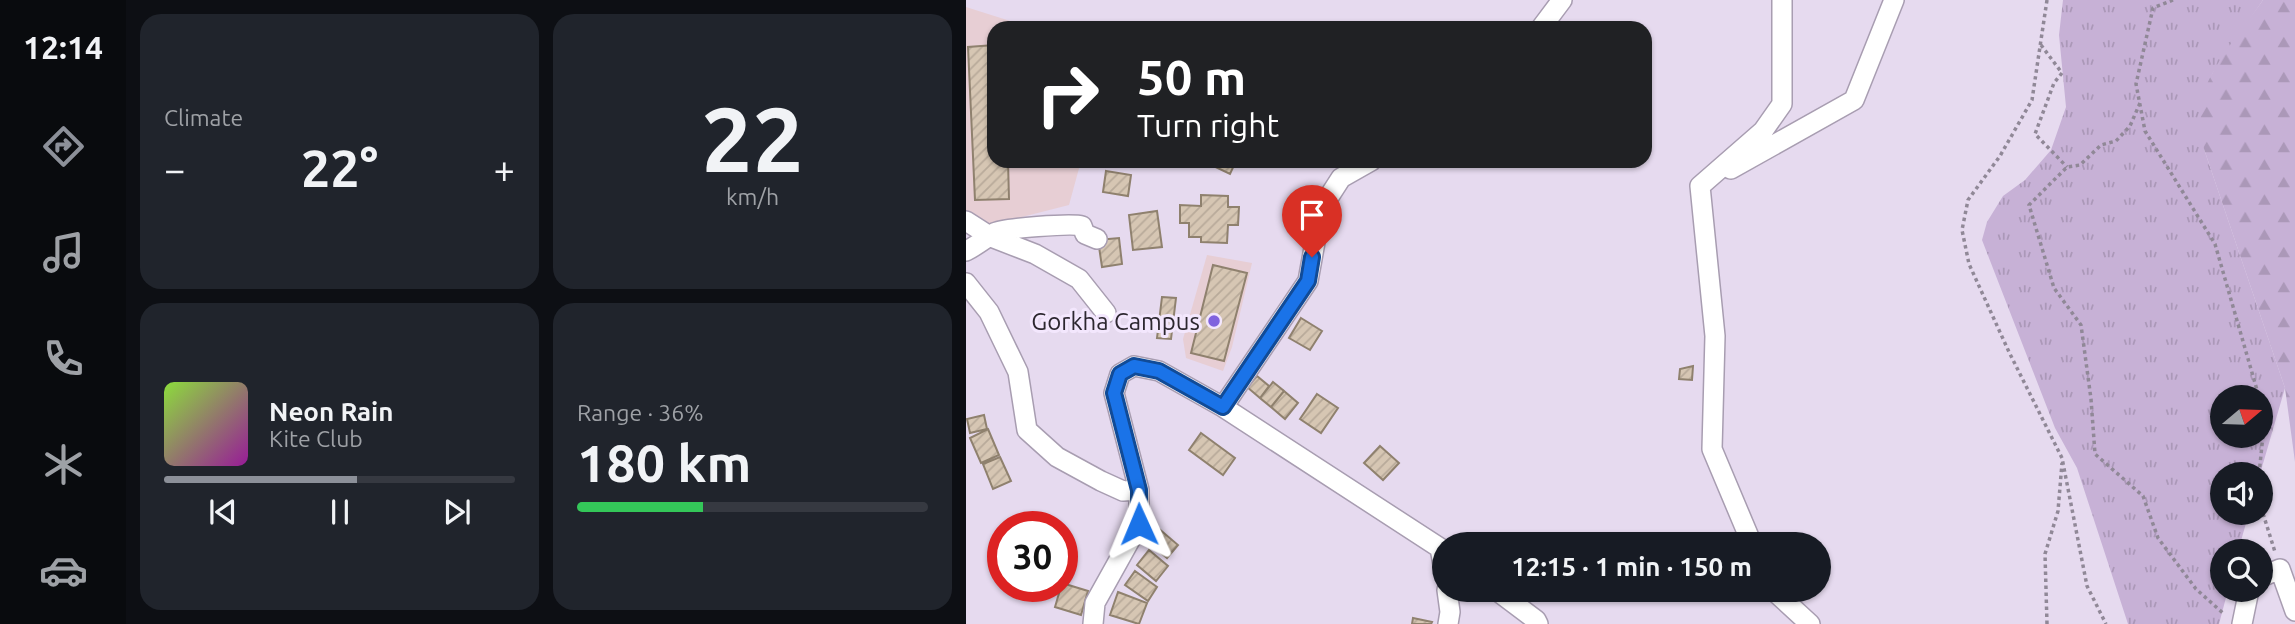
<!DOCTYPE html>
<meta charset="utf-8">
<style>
:root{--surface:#171b24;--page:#20242c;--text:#f1f3f6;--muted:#9ea1a6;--line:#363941;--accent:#8c9099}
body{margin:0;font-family:Ubuntu,sans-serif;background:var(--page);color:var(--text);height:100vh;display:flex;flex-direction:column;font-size:26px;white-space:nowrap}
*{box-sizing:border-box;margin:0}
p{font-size:23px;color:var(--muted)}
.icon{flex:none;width:38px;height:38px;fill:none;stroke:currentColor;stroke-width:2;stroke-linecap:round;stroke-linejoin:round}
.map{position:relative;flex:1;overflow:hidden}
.panel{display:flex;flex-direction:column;gap:14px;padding:14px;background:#0d0f14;width:840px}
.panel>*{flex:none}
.top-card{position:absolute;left:21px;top:21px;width:665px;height:147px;border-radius:21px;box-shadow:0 2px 5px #0004;background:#202124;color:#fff;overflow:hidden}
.needle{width:46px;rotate:71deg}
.tools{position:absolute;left:1244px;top:385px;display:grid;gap:14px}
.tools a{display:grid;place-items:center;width:63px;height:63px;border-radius:50%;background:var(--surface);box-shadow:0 2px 5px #0004;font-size:35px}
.speed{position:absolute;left:21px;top:511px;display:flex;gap:14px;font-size:35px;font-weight:700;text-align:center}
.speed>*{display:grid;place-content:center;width:91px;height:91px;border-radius:50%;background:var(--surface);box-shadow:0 2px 5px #0004;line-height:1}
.speed .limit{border:10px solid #d22;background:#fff;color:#111}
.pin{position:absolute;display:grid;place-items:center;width:60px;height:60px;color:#fff;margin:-72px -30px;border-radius:50% 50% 50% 0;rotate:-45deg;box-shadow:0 0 7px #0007}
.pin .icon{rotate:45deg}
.me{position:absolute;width:77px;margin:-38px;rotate:359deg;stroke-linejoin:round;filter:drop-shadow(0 0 5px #0008)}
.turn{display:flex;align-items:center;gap:24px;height:147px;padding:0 35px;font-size:32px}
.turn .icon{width:91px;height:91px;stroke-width:2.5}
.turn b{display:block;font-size:49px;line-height:60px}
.big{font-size:52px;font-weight:700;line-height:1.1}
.panel .widget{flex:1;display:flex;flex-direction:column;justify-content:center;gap:10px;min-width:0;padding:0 24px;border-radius:21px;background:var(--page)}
.panel .dial{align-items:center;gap:0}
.dial b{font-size:91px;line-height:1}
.song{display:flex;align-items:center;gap:21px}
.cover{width:84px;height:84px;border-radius:10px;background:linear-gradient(135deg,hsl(90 70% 55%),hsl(300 70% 35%))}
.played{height:7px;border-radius:4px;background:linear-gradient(90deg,var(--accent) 55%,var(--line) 55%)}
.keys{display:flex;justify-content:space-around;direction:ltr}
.heat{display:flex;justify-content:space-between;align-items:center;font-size:38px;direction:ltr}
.charge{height:10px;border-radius:5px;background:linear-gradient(90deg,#34c759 36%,var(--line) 0)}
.panel .tiles{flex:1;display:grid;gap:14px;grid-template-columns:repeat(2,1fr)}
.trip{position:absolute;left:466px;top:532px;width:399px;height:70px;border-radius:35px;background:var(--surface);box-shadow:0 2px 5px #0004;font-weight:700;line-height:70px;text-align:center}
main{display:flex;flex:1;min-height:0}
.dock{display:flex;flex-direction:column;width:126px;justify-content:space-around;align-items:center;background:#090b0e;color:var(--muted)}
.dock .icon{width:49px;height:49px}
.dock .selected{color:var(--accent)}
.dock b{font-size:32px;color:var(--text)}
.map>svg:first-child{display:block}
.education{fill:#e7ced4}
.grass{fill:url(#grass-tufts);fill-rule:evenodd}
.forest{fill:url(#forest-firs)}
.building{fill:url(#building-hatch);stroke:#8f816e;stroke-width:2}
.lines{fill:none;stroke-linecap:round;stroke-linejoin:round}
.minor-casing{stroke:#a89db1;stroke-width:22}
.path{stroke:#908897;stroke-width:3.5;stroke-dasharray:3.5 3.5;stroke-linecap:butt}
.minor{stroke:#fff;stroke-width:19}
.route-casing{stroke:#114b97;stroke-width:18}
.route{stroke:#1a73e8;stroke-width:12}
.poi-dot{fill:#8063de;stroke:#f3e7fd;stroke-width:2.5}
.labels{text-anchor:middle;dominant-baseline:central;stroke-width:6;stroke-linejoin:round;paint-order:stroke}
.poi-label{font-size:24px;fill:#2c272f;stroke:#f3e7fd;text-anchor:end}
</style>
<main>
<nav class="dock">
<b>12:14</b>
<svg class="icon selected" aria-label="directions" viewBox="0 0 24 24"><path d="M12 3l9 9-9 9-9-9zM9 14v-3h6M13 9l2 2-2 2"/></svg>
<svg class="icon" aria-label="music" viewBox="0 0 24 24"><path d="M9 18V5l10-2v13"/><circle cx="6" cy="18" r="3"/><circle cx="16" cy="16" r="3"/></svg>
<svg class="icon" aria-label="phone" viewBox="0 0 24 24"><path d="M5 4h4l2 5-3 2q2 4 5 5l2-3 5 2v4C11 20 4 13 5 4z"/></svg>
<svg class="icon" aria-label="climate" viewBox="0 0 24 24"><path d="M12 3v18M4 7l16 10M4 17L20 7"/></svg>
<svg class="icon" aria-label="car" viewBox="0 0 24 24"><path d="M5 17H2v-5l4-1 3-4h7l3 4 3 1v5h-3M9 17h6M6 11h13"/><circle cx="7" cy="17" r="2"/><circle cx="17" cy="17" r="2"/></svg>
</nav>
<section class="panel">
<div class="tiles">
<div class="widget"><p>Climate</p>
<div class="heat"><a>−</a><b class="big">22°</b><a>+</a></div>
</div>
<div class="widget dial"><b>22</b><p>km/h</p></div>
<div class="widget">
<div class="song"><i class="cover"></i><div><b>Neon Rain</b><p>Kite Club</p></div></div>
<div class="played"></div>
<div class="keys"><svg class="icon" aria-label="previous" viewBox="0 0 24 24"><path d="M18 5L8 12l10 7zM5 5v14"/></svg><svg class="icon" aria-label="pause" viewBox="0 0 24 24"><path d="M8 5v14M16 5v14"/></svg><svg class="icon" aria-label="next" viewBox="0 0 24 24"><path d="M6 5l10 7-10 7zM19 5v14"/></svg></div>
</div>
<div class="widget"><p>Range · 36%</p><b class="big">180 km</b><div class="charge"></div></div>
</div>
</section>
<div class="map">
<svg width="1329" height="624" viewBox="0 0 1329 624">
<defs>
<pattern id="grass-tufts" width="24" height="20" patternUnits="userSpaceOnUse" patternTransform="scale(1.75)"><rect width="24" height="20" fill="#c7b1d6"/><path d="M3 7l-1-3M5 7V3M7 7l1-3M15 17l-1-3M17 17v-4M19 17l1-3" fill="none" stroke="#ab98b8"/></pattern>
<pattern id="forest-firs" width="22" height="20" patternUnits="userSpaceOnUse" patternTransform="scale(1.75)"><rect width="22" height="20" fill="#c7b1d6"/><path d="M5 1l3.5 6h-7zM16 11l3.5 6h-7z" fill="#ab98b8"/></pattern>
<pattern id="building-hatch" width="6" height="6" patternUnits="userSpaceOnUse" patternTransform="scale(1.75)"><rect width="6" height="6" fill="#d6c6b3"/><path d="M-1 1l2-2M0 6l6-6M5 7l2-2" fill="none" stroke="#b8aa9a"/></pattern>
</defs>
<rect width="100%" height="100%" fill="#e6daef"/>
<!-- education -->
<path class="education" d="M0 7 66 28H28V161H115L103 205 0 231Z
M241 255 286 263 266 347 257 371 220 358 217 339Z"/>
<!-- grass -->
<path class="grass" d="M1097 0H1297L1246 74 1238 149 1319 388 1294 474H1256V513H1283L1272 551H1256V590H1262L1253 624H1162L1111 468 1089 428 1016 240 1021 222 1037 196 1059 180 1085 150 1100 107 1093 35ZM1256 397H1295V436H1256Z"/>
<!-- forest -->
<path class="forest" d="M1297 0H1329V462L1319 388 1238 149C1235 133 1233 115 1236 99 1243 68 1278 27 1297 0Z"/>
<!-- building -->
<path class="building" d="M28 45V161H42L43 199 9 200 2 47Z
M237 161H270L264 174Z
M140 171 165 175 162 196 137 192Z
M235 195 262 196V207H273L272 225H262L261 243 235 242V237H223V223H214V205L235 206Z
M191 211 196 247 167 250 163 215Z
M153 238 156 264 136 267 132 240Z
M247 265 281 273 258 361 225 353Z
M196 297 210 298 205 339 191 338Z
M335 318 356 331 344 350 323 338Z
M727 366 726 380 713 379 714 369Z
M291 376 303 386 294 398 281 387Z
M307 382 318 391 305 407 294 398Z
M318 391 332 403 319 419 305 407Z
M351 394 372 408 355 433 334 419Z
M18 415 21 429 4 433 1 419Z
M22 429 33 455 15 463 4 438Z
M235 433 269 458 257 475 223 450Z
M414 446 433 463 417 480 398 463Z
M34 457 45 481 27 489 17 464Z
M192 528 212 545 201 558 181 541Z
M183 550 202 566 190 581 171 565Z
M169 571 191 587 182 601 159 585Z
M96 583 122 591 115 615 89 607Z
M152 592 181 603 173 624 144 615Z
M447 618 466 622 465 624H446Z"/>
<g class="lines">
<!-- minor casing -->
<g class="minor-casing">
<path id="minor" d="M575 28 596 0
M765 169 888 100 928 0
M0 221 25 237 69 254 113 279 140 313
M0 251C10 246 19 239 28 233 37 228 106 223 116 226L119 234 131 239
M0 283 23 312 52 372 61 430 91 457 135 481 157 491 173 490 148 393 154 374 168 366 193 371 257 407 474 548 478 570
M257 407 342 281 355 209 375 178 405 161
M786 544 746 449 749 336 734 186 797 131 816 104V0
M1295 577 1314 569 1329 611
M481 590 484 612 482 624
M530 590 570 620 572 624
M807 590 844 624
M127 624 129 603 173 524V490
M1276 624 1283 590"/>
</g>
<!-- path -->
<path class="path" d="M1081 0 1066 100 1034 156 1002 200 996 230 1003 264 1043 352 1096 458 1121 586 1140 624
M1207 0 1187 8 1170 84 1179 131 1249 244 1293 397
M1075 45 1096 73 1088 83 1069 134 1101 167
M1174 103 1164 126 1150 141 1135 145 1114 165 1101 167 1063 205 1088 288 1115 325 1125 399 1129 454 1177 496 1192 538 1230 589 1258 614
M1293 474 1299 416 1295 403
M1295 507 1309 552
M1081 624 1079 554 1092 511 1096 463"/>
<!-- minor -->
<use href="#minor" class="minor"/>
</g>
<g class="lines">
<!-- route casing -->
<g class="route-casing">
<path id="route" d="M173 524V490L148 393 154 374 168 366 193 371 257 407 342 281 346 257"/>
</g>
<!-- route -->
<use href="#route" class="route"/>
</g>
<!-- markers -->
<circle class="poi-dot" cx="248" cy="321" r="7"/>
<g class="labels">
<!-- poi labels -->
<g class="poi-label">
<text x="234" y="321">Gorkha Campus</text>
</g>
</g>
</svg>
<div class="tools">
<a><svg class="needle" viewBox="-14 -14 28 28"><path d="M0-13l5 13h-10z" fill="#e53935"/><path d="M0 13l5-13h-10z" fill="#9ea1a6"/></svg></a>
<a><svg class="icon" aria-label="sound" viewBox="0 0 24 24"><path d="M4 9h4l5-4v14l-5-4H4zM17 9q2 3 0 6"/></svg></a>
<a><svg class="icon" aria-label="search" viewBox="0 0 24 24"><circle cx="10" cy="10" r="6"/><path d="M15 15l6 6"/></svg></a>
</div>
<div class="speed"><div class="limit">30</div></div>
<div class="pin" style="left:346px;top:257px;background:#d93025"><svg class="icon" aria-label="arrive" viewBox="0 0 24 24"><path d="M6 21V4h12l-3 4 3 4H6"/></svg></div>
<svg class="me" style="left:173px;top:524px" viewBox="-20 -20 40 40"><path d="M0-17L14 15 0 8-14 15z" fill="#1a73e8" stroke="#fff" stroke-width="4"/></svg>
<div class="trip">12:15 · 1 min · 150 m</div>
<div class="top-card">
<div class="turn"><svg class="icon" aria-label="right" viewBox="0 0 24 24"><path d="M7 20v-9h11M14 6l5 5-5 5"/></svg><div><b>50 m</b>Turn right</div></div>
</div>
</div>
</main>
